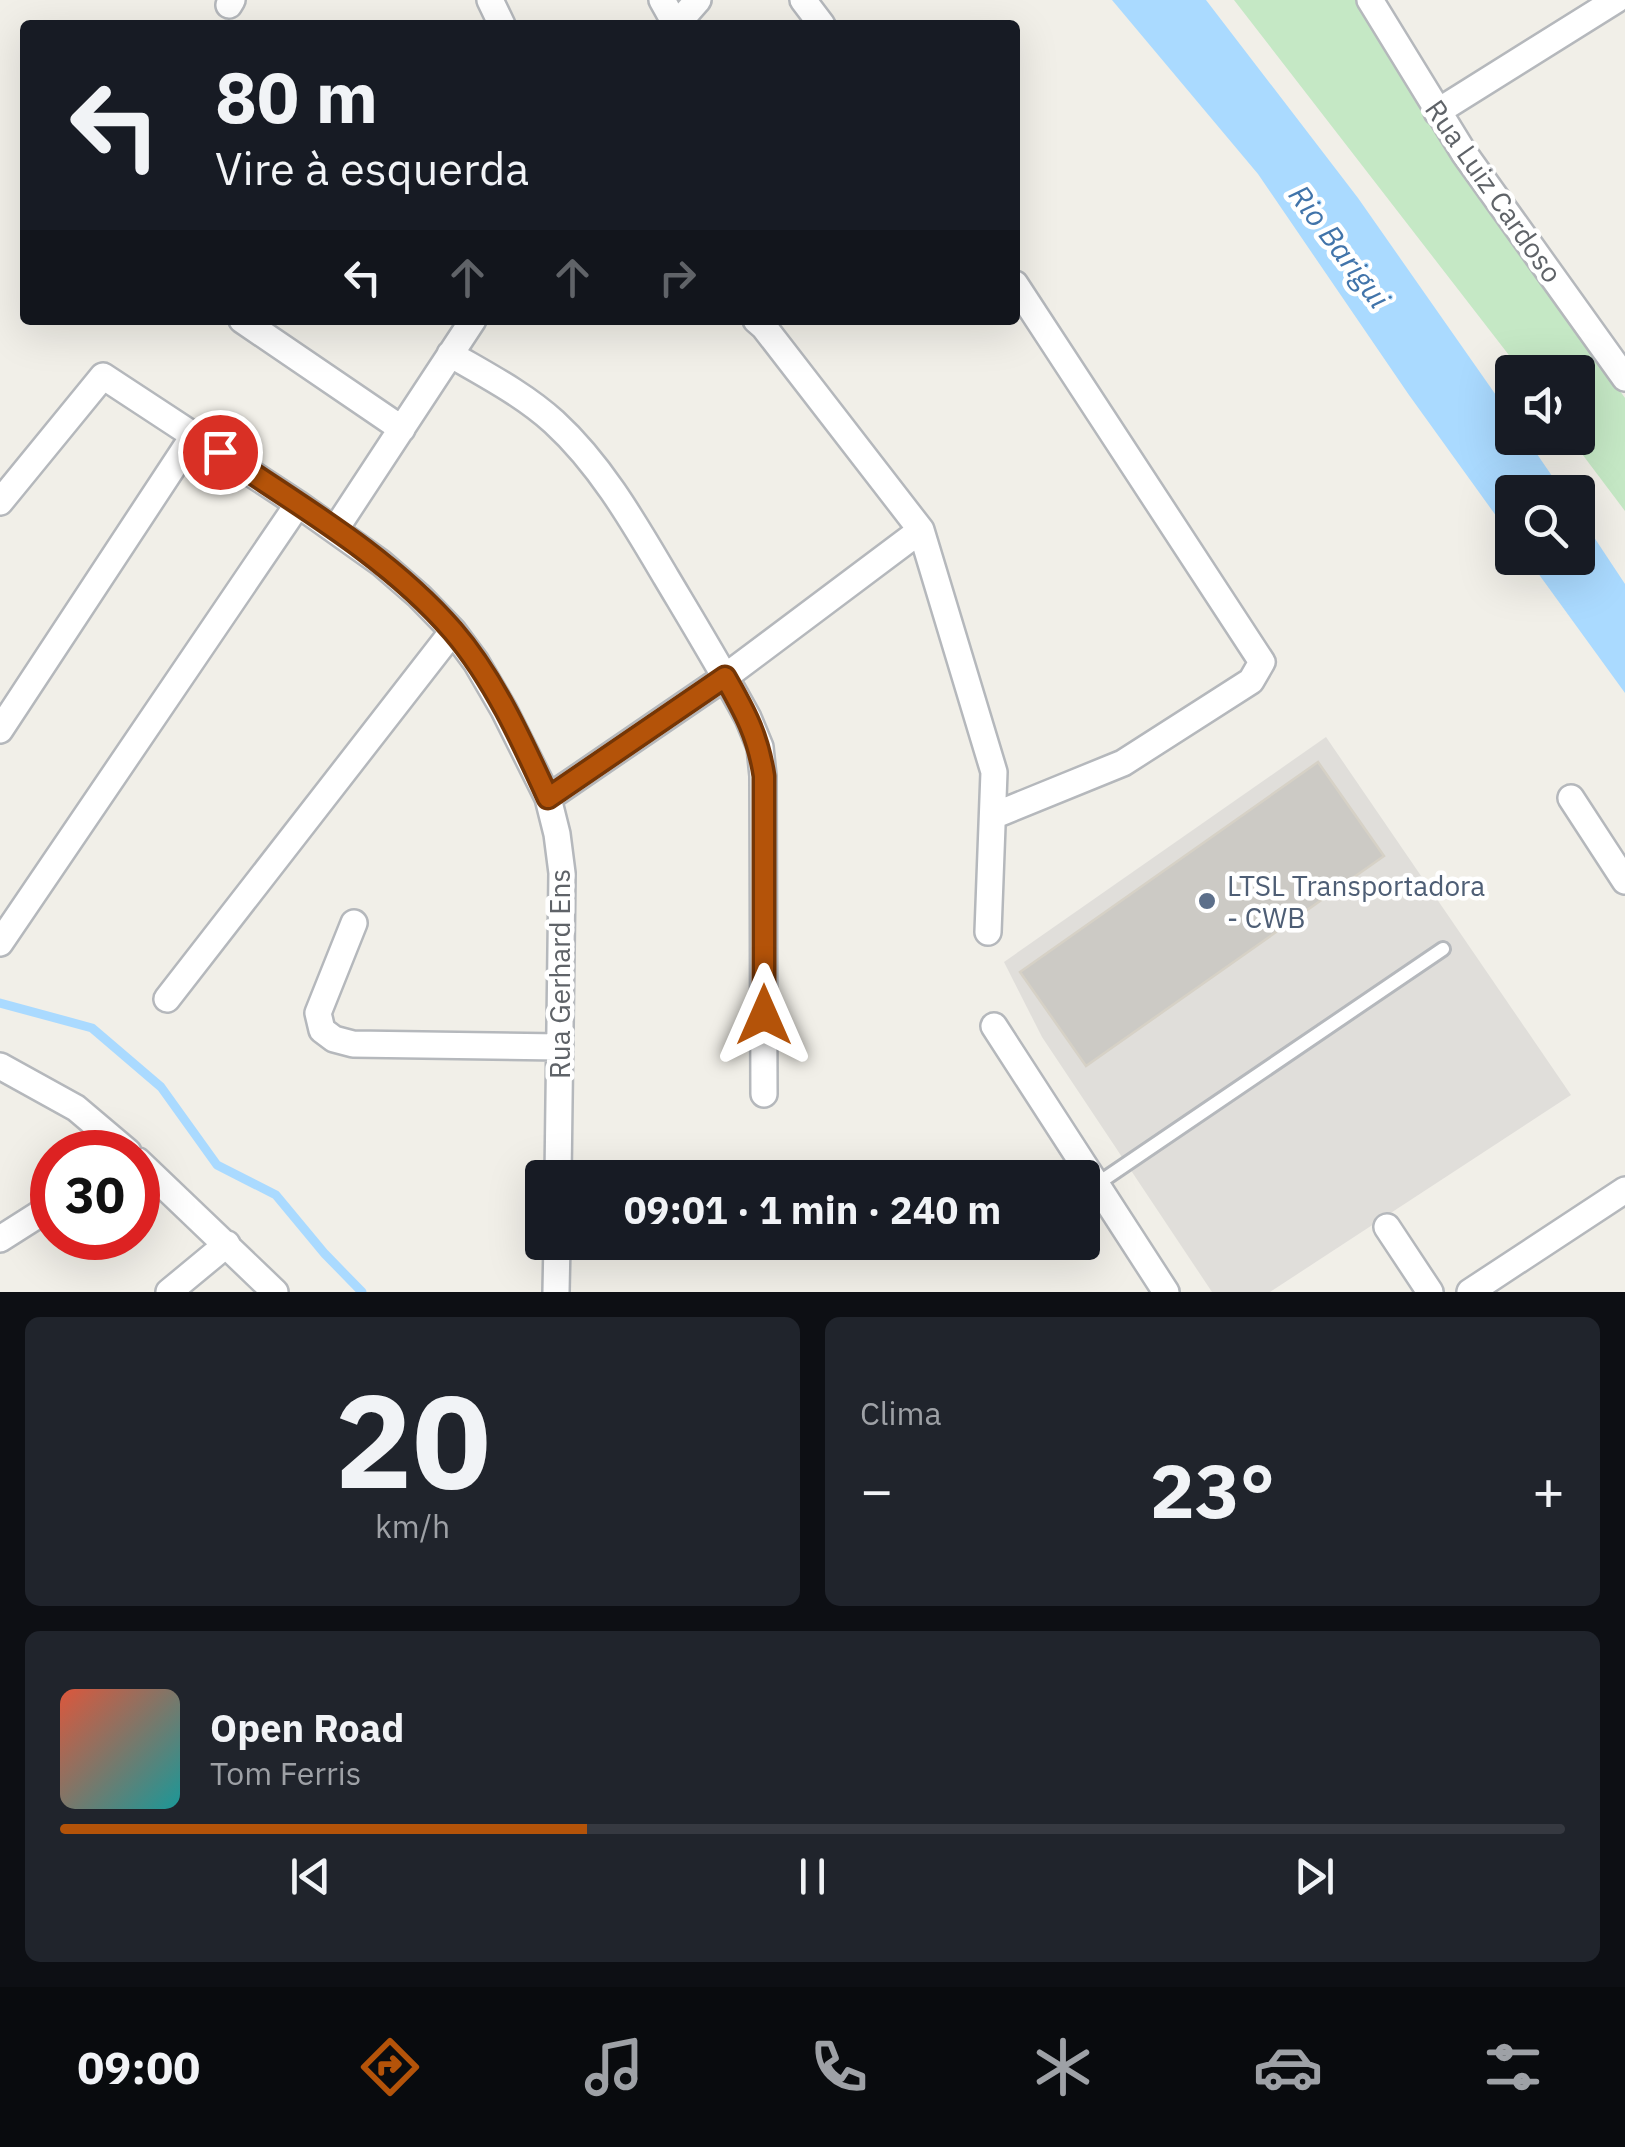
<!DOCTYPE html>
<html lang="pt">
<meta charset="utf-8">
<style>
:root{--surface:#171b24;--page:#20242c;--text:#f1f3f6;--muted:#9ea1a6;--line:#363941;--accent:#b45309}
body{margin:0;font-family:"IBM Plex Sans",sans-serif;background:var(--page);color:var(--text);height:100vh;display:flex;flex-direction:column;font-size:38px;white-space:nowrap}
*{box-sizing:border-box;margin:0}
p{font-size:32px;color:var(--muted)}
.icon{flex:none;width:55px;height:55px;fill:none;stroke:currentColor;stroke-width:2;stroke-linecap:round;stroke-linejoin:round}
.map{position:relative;height:1292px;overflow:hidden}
.panel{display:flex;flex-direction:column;gap:25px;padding:25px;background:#0d0f14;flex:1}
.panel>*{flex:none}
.guide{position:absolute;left:20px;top:20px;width:1000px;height:305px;border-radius:10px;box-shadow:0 10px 40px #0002;background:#171b24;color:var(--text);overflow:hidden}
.controls{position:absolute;left:1495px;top:355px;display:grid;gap:20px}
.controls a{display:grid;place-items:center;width:100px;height:100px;border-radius:10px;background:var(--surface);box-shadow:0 10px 40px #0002;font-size:50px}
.speed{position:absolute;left:30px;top:1130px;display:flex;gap:20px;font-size:50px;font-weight:700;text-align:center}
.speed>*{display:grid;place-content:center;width:130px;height:130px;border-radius:50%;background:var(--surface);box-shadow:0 10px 40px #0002;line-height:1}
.speed .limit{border:15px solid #d22;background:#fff;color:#111}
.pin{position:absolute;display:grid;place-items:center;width:85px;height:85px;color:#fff;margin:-42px;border:5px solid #fff;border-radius:50%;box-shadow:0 2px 10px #0007}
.me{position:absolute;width:110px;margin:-55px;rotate:0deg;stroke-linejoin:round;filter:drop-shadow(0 0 8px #0008)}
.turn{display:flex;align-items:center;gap:35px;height:210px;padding:0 30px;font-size:45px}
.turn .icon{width:130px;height:130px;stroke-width:2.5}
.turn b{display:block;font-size:70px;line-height:85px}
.lanes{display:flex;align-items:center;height:95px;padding:0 30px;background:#0003;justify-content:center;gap:50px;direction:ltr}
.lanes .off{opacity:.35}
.big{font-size:75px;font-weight:700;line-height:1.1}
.panel .card{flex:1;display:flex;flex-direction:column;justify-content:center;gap:15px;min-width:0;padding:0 35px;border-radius:15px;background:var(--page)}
.panel .dial{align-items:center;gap:0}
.dial b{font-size:130px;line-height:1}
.song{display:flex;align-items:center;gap:30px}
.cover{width:120px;height:120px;border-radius:15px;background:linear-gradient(135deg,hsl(10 70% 55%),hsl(180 70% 35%))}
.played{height:10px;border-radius:5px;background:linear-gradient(90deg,var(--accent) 35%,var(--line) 35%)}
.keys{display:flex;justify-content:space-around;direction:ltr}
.heat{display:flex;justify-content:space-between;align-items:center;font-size:55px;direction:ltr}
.panel .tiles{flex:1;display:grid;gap:25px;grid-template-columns:1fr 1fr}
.card:last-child{grid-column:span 2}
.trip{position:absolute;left:525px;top:1160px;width:575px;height:100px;border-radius:10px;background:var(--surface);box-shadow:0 10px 40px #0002;font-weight:700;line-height:100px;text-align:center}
.dock{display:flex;height:160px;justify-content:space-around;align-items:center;background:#090b0e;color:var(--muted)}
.dock .icon{width:70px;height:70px}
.dock .current{color:var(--accent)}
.dock b{font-size:45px;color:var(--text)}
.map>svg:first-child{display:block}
.industrial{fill:#e0deda}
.green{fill:#c5e8c5}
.water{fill:#aadaff}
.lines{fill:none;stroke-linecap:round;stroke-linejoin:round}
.stream{stroke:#aadaff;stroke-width:9}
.building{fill:#cccac5;stroke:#d6d1c6;stroke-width:2.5}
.service-casing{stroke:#b5b8bc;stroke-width:18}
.minor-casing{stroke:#b5b8bc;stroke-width:30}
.service{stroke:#fff;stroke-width:12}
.minor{stroke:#fff;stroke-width:25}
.route-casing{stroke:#753606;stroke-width:25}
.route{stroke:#b45309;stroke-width:18}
.service-dot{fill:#5c6f8a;stroke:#fff;stroke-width:4}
.labels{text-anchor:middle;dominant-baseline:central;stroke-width:9;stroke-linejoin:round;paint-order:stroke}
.street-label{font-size:28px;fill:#5f6368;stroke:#fff}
.service-label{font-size:28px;fill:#4e5e75;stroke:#fff;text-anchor:start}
.water-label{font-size:30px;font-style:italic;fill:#4174aa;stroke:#fff}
</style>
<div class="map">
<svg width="1625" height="1292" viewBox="0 0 1625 1292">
<rect width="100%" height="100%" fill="#f1efe8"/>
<!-- industrial -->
<path class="industrial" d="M1326 737 1571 1095 1270 1292H1212L1042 1037 1004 962Z"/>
<!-- green -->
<path class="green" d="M1234 0H1355L1443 143 1625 398V511L1570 438H1578V372H1522Z"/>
<!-- water -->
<path class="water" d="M1112 0H1206L1358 198 1512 418V438H1526L1563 492H1512V538L1409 395 1258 174Z
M1578 513 1625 584V693L1527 558H1578Z"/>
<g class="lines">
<!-- stream -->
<path class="stream" d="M0 1003 92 1028 161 1087 217 1165 276 1195 325 1254 362 1292"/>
</g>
<!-- building -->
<path class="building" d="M1318 762 1384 856 1086 1066 1020 972Z"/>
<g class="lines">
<!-- service casing -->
<g class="service-casing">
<path id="service" d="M1097 1184 1443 949"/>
</g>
<!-- minor casing -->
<g class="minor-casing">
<path id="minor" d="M490 0 502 25
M662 0 676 25
M803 0 822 25
M1370 0 1464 153 1625 378
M229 5 232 0
M676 25 698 0
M1437 112 1616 0
M242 320 402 429
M756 320 764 327 921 530 994 772 988 932
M450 354C486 375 523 394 554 422 601 465 634 523 666 577 694 624 722 670 748 718L760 747 763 776 764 1094
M0 502 103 376 298 504 381 563 419 596 453 631 476 662 504 710 548 798 557 834 562 873 558 1178
M335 530 473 320
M0 730 194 435
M548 798 725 677 921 530
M1571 798 1625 881
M993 816 1123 763 1251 681 1262 662 1015 284
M354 923 318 1013 322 1030 334 1039 353 1044 560 1047
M0 943 298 504
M167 999 453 631
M994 1026 1166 1292
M0 1066 76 1108 128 1152
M138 1161 275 1292
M1387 1227 1430 1292
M0 1239 52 1206
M169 1292 227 1244
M556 1292 557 1242
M1470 1292 1625 1190"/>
</g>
<!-- service -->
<use href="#service" class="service"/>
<!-- minor -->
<use href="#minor" class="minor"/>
</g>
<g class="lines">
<!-- route casing -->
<g class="route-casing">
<path id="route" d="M220 452C300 506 389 557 453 631 494 679 522 741 548 798L725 677C745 712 758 736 764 776V1015"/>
</g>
<!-- route -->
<use href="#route" class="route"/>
</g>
<!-- markers -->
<circle class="service-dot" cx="1207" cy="901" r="10"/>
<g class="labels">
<!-- street labels -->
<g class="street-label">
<text transform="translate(1494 191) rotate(55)">Rua Luiz Cardoso</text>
<text transform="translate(559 974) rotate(-90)">Rua Gerhard Ens</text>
</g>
<!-- service labels -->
<g class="service-label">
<text x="1227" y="885">LTSL Transportadora<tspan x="1227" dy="32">- CWB</tspan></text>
</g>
<!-- water labels -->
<g class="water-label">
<text transform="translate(1340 246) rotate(53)">Rio Barigui</text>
</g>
</g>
</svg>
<div class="controls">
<a><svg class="icon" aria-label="sound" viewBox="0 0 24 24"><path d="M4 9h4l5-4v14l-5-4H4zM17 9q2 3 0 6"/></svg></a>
<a><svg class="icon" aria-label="search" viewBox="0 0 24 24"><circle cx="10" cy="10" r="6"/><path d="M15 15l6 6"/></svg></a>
</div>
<div class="speed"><div class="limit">30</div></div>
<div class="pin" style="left:220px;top:452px;background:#d93025"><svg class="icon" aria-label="arrive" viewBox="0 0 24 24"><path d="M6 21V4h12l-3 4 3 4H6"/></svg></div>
<svg class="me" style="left:764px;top:1015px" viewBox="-20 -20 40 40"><path d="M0-17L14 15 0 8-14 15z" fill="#b45309" stroke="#fff" stroke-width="4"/></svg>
<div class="trip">09:01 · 1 min · 240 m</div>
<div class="guide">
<div class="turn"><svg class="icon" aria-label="left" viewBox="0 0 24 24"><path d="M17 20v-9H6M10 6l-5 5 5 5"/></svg><div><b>80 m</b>Vire à esquerda</div></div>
<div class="lanes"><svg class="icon" aria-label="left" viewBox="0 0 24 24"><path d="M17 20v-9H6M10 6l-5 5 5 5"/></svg><svg class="icon off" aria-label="ahead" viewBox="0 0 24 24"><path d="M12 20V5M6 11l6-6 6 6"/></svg><svg class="icon off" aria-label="ahead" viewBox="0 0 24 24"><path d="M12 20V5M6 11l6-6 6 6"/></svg><svg class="icon off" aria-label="right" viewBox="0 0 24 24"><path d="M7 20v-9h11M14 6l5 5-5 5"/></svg></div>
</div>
</div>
<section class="panel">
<div class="tiles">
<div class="card dial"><b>20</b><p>km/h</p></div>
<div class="card"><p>Clima</p>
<div class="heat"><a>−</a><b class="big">23°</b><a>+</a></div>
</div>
<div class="card">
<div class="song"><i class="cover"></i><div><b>Open Road</b><p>Tom Ferris</p></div></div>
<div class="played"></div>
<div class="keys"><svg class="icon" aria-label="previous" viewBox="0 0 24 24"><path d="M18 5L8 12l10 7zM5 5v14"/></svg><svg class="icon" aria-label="pause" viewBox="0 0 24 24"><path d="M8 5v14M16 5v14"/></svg><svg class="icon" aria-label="next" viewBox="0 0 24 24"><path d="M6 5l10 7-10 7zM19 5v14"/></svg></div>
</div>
</div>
</section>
<nav class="dock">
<b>09:00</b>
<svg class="icon current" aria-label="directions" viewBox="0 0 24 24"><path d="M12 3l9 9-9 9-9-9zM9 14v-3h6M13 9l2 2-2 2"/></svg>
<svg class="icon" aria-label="music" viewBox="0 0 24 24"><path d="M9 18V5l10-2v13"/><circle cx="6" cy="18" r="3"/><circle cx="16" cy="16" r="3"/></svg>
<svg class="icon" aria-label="phone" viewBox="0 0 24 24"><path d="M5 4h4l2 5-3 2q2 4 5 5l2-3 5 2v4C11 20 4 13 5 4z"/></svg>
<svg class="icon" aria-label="climate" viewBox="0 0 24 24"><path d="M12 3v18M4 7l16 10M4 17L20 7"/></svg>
<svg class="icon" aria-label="car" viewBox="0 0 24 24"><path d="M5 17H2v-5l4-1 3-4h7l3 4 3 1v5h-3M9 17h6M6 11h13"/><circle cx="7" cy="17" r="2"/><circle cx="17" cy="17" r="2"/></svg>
<svg class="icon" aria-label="filters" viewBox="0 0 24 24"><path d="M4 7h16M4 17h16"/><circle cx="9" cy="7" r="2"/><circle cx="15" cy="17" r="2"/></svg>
</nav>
